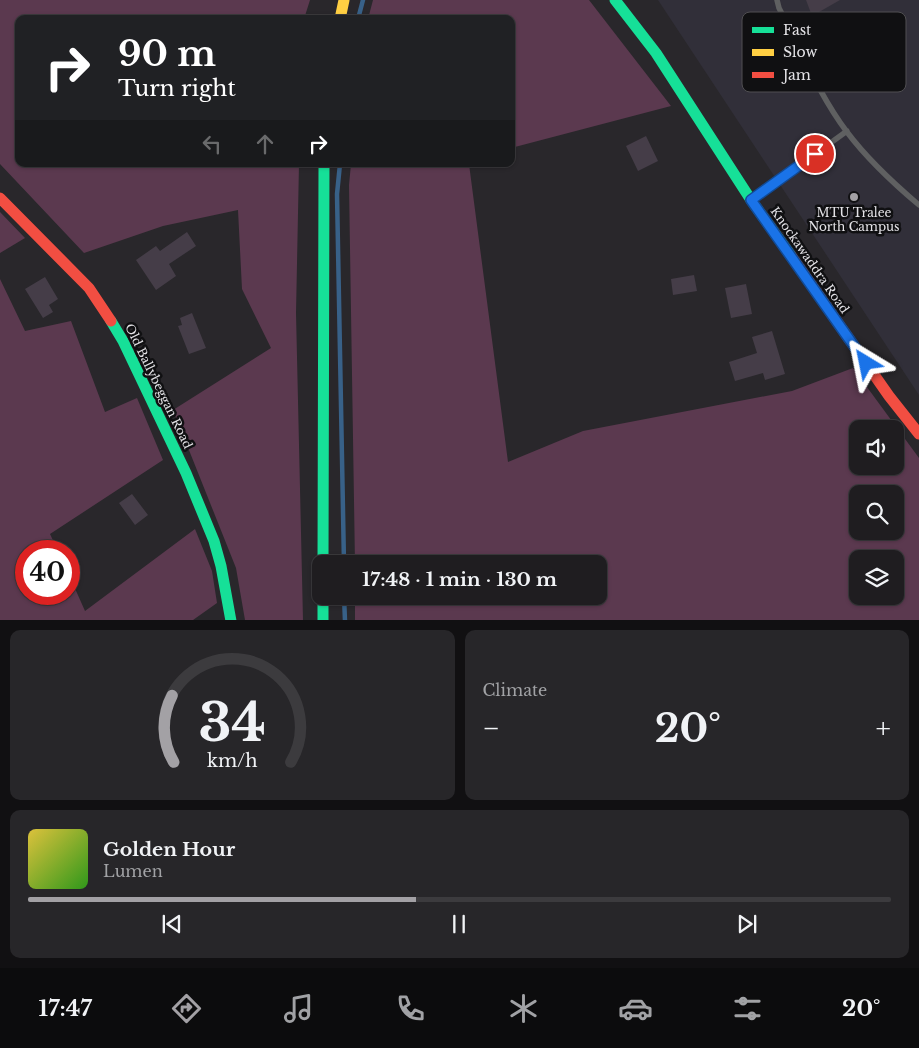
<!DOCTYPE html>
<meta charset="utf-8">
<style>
:root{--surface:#1f1d20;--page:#272629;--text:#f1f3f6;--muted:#a1a2a5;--line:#3c3b3e;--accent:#a3a1a5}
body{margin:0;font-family:"Libre Baskerville",serif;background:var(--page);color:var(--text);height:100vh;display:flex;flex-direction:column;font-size:19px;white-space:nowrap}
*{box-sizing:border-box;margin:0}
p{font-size:16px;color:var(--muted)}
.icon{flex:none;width:28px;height:28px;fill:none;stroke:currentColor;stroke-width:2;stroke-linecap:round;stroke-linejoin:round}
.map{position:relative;height:620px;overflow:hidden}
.sheet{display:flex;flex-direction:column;gap:10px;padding:10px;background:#111012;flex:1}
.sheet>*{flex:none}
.hud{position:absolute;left:15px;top:15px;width:500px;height:152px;border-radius:10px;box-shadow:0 1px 4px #0004,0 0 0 1px var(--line);background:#202124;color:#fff;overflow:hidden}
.controls{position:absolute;left:849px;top:420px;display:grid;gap:10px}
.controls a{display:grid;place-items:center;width:55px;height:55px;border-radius:10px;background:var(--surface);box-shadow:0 1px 4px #0004,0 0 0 1px var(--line);font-size:25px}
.speed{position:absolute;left:15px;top:540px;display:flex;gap:10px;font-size:25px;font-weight:700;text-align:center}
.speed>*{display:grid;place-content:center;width:65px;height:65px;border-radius:50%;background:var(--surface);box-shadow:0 1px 4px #0004,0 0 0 1px var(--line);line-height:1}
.speed .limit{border:8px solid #d22;background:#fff;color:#111}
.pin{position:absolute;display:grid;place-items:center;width:42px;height:42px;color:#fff;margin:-21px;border:2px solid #fff;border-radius:50%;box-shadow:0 1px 5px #0007}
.me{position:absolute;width:55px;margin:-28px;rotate:325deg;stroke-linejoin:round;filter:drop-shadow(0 0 4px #0008)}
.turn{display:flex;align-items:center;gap:18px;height:105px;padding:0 20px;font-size:22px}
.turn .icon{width:65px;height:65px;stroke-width:2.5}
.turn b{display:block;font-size:35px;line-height:42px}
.lanes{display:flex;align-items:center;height:48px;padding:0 20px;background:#0003;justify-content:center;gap:25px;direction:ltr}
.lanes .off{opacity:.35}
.big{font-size:38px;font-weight:800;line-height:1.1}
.sheet .card{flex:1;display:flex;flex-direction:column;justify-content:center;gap:8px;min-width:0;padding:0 18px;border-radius:10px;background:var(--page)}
.sheet .dial{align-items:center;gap:0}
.dial svg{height:130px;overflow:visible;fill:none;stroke:var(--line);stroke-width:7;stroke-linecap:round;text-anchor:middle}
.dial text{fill:var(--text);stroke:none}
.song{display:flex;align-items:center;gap:15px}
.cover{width:60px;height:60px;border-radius:8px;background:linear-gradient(135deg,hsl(50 70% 55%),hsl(110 70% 35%))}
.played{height:5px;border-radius:2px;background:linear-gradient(90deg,var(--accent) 45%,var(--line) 45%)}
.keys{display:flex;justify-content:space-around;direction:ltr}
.heat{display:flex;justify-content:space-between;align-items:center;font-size:28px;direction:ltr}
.sheet .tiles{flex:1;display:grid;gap:10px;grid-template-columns:1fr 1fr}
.card:last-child{grid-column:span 2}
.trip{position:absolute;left:312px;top:555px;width:295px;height:50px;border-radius:10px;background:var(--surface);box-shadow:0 1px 4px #0004,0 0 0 1px var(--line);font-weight:800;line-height:50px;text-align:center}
.tab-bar{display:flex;height:80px;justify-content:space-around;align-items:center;background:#0c0c0d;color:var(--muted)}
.tab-bar .icon{width:35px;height:35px}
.tab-bar .current{color:var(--accent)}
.tab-bar b{font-size:22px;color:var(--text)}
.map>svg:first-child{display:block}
.built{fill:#312f39}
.green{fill:#5b394f;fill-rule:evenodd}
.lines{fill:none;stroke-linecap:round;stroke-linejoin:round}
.stream{stroke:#386188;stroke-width:4.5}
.building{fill:#453d48}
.lane{stroke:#5f6061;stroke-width:5.5}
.fast{stroke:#16e098;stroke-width:11}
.slow{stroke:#ffcf43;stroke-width:11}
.jam{stroke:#f24e42;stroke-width:11}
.route-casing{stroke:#114b97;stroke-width:12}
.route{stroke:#1a73e8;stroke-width:9}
.poi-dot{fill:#a3a1a5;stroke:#101012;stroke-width:2}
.labels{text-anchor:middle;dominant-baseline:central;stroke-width:5;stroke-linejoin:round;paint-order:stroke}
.poi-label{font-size:12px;fill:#e4e3e7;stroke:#101012}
.street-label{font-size:12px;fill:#e4e3e7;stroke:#101012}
.key{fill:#101012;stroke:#504f52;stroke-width:1}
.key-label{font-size:14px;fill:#e4e3e7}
</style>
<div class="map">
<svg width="919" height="621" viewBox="0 0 919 621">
<rect width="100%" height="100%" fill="#29272b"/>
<!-- built -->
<path class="built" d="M658 0H919V395Z"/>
<!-- green -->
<path class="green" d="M0 0H310L304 19H19V164H299L296 313 303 620H245L236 568 173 410 271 348 242 289 238 210 163 226 84 253 0 164Z
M373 0H589L671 106 511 148V19H368Z
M351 164H469L508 462 583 431 792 391 853 368 919 458V620H355V596H599V564H355L349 185ZM858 429H895V466H858ZM858 494H895V531H858ZM858 559H895V596H858Z
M0 212 25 238 0 253Z
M0 279 25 331 71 321 105 412 137 398 163 460 50 534 58 551H26V594H69V575L85 611 195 529 212 571 217 603 193 620H0Z"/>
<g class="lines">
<!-- stream -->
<path class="stream" d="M358 19 363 0
M340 164 337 194 344 564
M344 596 345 621"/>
</g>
<!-- building -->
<path class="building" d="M806 0H840L812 16Z
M646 136 658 161 638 171 626 146Z
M187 232 196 246 169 264 176 276 156 290 136 260 156 246 160 251Z
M694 275 697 291 673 295 671 279Z
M45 277 58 299 49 305 53 312 43 318 25 289Z
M746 284 752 314 731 318 725 288Z
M192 313 206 348 189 354 178 326 182 325 180 318Z
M772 331 785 374 765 380 763 373 735 381 729 362 757 353 752 337Z
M132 494 148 515 135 525 119 503Z"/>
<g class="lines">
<!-- lane -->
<path class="lane" d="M777 0 779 8C801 50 819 95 847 132 868 160 893 183 919 205
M753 199 847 131"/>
<!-- fast -->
<path class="fast" d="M615 0 656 53 751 200 791 256
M111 321 123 341 186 473 214 541 221 566 231 621
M323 564 324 164
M323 596V621"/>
<!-- slow -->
<path class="slow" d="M340 19 344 0"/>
<!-- jam -->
<path class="jam" d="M0 198 89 288 111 321
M791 256 889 396 919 434"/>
</g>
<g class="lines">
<!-- route casing -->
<g class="route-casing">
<path id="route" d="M815 154 751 200 866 363"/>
</g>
<!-- route -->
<use href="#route" class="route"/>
</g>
<!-- markers -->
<circle class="poi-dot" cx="854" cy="197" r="5"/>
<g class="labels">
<!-- poi labels -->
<g class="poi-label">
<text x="854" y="212">MTU Tralee<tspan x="854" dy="14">North Campus</tspan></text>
</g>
<!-- street labels -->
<g class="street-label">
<text transform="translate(810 260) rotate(55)">Knockawaddra Road</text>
<text transform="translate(159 386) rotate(64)">Old Ballybeggan Road</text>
</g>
</g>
<!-- legend -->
<rect x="742" y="12" width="164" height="80" rx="8" class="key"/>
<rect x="752" y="27" width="22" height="6" fill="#16e098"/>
<rect x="752" y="49" width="22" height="7" fill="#ffcf43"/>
<rect x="752" y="72" width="22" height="6" fill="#f24e42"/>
<g class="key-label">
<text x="783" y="35">Fast</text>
<text x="783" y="57">Slow</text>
<text x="783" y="80">Jam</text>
</g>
</svg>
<div class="controls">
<a><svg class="icon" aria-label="sound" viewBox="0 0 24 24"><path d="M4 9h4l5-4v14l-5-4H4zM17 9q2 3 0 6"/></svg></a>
<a><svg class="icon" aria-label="search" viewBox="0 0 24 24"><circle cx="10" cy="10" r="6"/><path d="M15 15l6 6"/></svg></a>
<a><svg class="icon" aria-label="layers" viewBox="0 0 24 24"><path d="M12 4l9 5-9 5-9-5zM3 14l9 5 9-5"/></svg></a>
</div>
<div class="speed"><div class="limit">40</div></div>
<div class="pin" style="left:815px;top:154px;background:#d93025"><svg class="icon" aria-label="arrive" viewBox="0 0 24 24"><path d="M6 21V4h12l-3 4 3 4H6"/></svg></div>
<svg class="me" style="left:866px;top:363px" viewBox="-20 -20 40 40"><path d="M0-17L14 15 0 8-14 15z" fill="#1a73e8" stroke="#fff" stroke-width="4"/></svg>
<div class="trip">17:48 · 1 min · 130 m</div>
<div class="hud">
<div class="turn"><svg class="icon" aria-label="right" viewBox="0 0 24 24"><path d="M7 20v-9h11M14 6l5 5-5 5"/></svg><div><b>90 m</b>Turn right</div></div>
<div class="lanes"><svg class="icon off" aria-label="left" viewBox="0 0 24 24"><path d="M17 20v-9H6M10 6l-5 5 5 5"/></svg><svg class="icon off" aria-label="ahead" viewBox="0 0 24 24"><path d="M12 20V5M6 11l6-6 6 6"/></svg><svg class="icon" aria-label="right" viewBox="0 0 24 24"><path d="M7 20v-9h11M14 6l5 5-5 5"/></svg></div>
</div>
</div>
<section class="sheet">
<div class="tiles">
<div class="card dial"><svg viewBox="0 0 100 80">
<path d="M14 69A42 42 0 1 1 86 69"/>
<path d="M14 69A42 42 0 0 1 13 28" stroke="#a3a1a5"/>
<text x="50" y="56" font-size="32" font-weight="700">34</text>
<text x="50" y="72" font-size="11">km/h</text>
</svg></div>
<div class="card"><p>Climate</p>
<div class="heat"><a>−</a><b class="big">20°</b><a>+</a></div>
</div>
<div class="card">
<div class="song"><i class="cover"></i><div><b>Golden Hour</b><p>Lumen</p></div></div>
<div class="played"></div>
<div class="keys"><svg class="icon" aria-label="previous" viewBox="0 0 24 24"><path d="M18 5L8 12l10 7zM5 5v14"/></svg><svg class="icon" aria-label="pause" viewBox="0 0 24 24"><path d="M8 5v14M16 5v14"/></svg><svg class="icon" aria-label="next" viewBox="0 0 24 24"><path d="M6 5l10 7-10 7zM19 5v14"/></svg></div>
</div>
</div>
</section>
<nav class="tab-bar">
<b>17:47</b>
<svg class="icon current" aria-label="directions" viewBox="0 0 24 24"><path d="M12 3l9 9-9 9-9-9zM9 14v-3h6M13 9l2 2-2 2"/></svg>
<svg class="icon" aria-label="music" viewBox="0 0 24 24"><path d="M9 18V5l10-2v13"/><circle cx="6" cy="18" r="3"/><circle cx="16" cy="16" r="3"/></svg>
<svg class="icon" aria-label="phone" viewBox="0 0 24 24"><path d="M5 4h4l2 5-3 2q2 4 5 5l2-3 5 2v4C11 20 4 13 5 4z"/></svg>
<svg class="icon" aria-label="climate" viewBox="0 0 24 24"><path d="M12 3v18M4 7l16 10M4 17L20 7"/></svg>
<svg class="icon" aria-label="car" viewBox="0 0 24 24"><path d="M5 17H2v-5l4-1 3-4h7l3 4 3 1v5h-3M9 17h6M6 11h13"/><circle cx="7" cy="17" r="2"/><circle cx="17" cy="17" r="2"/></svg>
<svg class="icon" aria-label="filters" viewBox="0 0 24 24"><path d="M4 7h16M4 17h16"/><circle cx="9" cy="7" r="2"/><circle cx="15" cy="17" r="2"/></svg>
<b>20°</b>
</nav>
